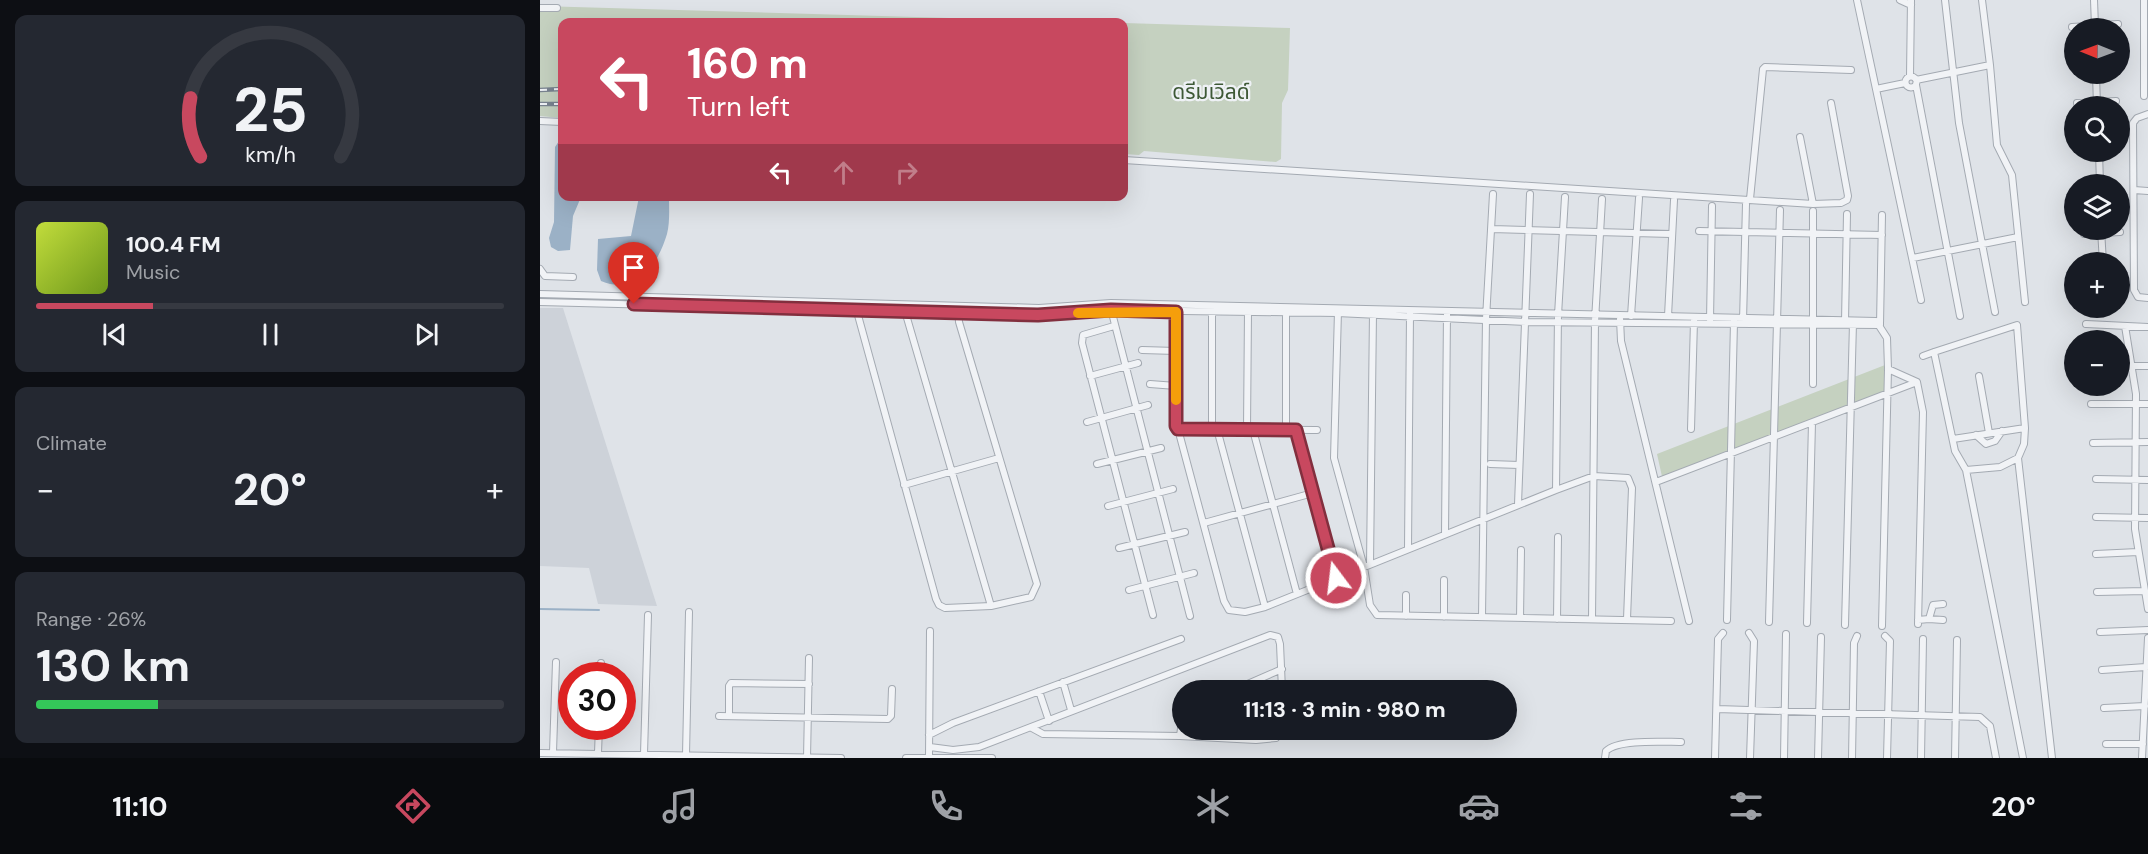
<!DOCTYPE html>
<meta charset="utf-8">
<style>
:root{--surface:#171b24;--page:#242831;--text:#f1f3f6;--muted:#9ea1a6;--line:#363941;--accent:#c8485f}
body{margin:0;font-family:"DM Sans","Noto Sans Thai",sans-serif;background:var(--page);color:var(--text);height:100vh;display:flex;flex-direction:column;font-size:22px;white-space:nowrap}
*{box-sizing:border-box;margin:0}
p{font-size:20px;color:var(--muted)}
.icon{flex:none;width:33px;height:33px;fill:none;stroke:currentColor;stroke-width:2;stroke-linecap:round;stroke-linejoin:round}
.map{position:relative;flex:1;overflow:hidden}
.details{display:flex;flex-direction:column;gap:15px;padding:15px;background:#0d0f14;width:540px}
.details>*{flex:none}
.guide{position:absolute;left:18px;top:18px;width:570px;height:183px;border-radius:12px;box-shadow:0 6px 24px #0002;background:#c8485f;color:#fff;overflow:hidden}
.needle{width:39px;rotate:271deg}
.fabs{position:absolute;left:1524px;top:18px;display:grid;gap:12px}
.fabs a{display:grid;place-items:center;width:66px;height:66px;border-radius:50%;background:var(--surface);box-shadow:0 6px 24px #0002;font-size:30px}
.speed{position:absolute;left:18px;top:662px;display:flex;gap:12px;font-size:30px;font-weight:700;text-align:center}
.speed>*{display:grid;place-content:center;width:78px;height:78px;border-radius:50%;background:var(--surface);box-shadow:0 6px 24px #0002;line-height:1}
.speed .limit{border:9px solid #d22;background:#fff;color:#111}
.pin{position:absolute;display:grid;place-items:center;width:51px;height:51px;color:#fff;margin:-62px -26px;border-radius:50% 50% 50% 0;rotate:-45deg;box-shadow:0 0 6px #0007}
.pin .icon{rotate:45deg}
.me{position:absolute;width:66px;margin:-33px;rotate:345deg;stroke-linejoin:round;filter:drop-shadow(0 0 4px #0008)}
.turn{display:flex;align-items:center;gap:21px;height:126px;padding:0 30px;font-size:27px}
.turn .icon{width:78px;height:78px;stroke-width:2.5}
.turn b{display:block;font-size:42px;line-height:51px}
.lanes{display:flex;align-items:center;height:57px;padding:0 30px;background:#0003;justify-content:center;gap:30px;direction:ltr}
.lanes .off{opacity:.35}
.big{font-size:45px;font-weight:700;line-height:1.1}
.details .tile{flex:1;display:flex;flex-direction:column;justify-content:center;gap:9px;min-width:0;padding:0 21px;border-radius:12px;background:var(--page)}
.details .dial{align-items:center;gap:0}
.dial svg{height:156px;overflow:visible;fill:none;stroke:var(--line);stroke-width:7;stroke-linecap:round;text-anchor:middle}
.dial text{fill:var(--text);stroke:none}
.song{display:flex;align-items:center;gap:18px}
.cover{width:72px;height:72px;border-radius:9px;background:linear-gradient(135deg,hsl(70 70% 55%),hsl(80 70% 35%))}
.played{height:6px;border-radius:3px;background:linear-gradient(90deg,var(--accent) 25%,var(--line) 25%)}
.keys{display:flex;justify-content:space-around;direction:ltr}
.heat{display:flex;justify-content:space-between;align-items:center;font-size:33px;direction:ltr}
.charge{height:9px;border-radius:4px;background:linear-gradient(90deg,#34c759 26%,var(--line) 0)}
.trip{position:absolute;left:632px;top:680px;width:345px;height:60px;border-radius:30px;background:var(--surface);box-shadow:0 6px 24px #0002;font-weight:700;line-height:60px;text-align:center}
.menu{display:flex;height:96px;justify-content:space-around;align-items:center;background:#090b0e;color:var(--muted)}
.menu .icon{width:42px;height:42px}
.menu .current{color:var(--accent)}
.menu b{font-size:27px;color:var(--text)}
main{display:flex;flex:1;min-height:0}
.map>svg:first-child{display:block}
.built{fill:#cdd2d9}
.green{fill:#c5d1c0}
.water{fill:#9bb1c6}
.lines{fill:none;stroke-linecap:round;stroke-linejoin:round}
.stream{stroke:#9bb1c6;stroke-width:2}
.street-casing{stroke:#a4aab2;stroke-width:8}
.street{stroke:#f1f3f6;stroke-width:6}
.rail-casing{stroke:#798390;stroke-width:4.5}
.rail{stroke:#eef1f5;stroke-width:2;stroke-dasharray:7;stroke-linecap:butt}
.route-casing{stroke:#822f3e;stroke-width:15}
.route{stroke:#c8485f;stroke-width:10}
.slow{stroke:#f59e0b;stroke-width:10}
.labels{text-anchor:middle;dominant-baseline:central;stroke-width:4.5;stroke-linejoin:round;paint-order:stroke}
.park-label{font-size:21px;fill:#3e5936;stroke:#eef1f5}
</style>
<main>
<section class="details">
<div class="tile dial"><svg viewBox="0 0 100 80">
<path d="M14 69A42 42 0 1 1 86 69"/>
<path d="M14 69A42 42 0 0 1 9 39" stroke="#c8485f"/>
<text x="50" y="56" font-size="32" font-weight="700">25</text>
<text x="50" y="72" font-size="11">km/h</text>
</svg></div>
<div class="tile">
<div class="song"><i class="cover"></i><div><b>100.4 FM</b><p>Music</p></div></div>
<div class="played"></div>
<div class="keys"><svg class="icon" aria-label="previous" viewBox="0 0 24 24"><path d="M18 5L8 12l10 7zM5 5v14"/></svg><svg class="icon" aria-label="pause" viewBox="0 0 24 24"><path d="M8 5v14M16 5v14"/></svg><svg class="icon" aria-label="next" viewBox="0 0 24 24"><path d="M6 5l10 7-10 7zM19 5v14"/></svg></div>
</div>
<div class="tile"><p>Climate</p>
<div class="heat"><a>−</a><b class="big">20°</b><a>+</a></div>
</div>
<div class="tile"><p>Range · 26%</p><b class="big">130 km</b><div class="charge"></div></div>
</section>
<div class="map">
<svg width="1608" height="758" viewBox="0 0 1608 758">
<rect width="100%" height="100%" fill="#dfe3e8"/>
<!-- built -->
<path class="built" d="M0 308H23L117 606 58 604 49 568 0 566Z"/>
<!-- green -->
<path class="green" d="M0 6 551 22H22V118L0 116Z
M584 23 750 28 748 90 742 103 741 159 736 162 604 151 599 155 584 154Z
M1345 365 1346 397 1123 481 1117 454Z"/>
<!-- water -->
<path class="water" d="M19 141H22V196L41 197 33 216 30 250 18 251 11 247 9 238 14 222 15 147Z
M99 197H129C129 208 130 223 127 234 118 264 97 296 61 281L57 270 58 239 91 236Z"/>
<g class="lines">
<!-- stream -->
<path class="stream" d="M0 609 59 610"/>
<!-- street casing -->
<g class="street-casing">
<path id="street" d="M1317 0 1381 300
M1360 0 1371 5
M1405 0 1419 123 1455 312
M1554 0 1555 26
M1604 0V96
M0 8H17
M1532 27 1578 24
M1450 65 1457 145 1472 175 1485 302
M1556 74 1557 106
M1370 76 1371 0
M1365.5 82a5.5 5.5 0 1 1 11 0a5.5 5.5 0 1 1-11 0Z
M1376 80 1450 65 1442 0
M1376 85 1420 316
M1336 89 1365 83
M1537 103 1576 101
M1608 114 1597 118 1593 123 1594 290 1598 297 1608 298
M0 121 22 122
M1260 137 1273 204
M1559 152 1560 184
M584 160 1273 204 1301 203 1307 200 1308 196 1291 103
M1594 190 1608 191
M1210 199 1223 69 1225 67 1311 70
M952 229 1131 234
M1561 230 1563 262
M1159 231 1342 235
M1544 234 1580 232
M1373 258 1478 237
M0 269 5 276 33 277
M0 294 499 308 571 303 1336 321 1347 338 1348 369 1342 626
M0 302 498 315 571 310 797 313 986 322 1340 325
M366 307 367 318 451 606
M316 308 396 599 399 605 405 608 451 606 491 597 497 584 419 322 418 308
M571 309 650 616
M636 309 635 422 638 429 777 430
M672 310V429
M798 311 794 458 824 567 830 605 837 615 1131 621
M1091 316 1099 198
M1128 316 1134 200
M1080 319 1081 341 1149 621
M1170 320 1172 206
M1203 321 1206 204
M1305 322 1307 214
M1546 324 1608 327
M1340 325 1342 215
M574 326 543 335 542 343 613 615
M1585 326 1596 394 1595 529 1608 609
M602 350 636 351
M1383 356 1394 352 1477 325 1485 428 1484 444 1478 458 1460 467 1426 470 1415 451 1394 352
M1580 366H1608
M1348 369 1377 382 1383 412 1378 624
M550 376 598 363
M1439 376 1449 433
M610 384 636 386
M1273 384V211
M1551 404H1608
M547 422 608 405
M638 429 684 601 689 610 705 612 725 607 1016 490 1054 476 1088 478 1092 488 1087 619
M677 429 725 607
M707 429 708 311
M1151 429 1154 321
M713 430 757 594
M746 430V312
M756 430 796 578
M1436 435 1446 444 1455 441 1462 431
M1413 439 1485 428
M1553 443 1608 442
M1478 458 1512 758
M557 464 621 448
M950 464 979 465
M1426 470 1483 758
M1556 479 1608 480
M1116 482 1377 382
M364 485 459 458
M1016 490 1018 315 1025 197
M978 504 990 194
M568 506 633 489
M1556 517 1608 518
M664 523 773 493
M905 534 907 313
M579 548 645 532
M868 549 870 315
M1556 554 1598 552
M830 564 833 313
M589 590 654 573
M1557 592 1605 591
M866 595V616
M904 617V580
M942 617 946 319 953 194
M980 618 981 550
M1017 619 1018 537
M1052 619 1055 321 1062 199
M1389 619 1403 620
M1187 620 1194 322
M1378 620 1389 619 1393 605 1403 604
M1229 622 1240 210
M1267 623 1272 423
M1305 625 1313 323
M1560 632 1608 630
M1209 633 1214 641 1210 758
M1345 636 1350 641 1347 758
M1562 670 1606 667
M61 675V663
M523 682 531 710
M694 690 742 669
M499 691 509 721
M1564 708 1605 706
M1177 709 1440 717 1450 726 1456 758
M179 716 348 719 351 716 352 689
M189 716V686L191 683 269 684
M492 728 503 734 640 736 716 740 736 738 742 729
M389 735 413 723 641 639
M640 736 642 721
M1566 744H1603
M390 747 413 750 439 747 730 635 738 637 740 644 742 690
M13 752 16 662
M0 753 301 758
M58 753 59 726
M104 754 108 615
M146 755 149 612
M389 756 390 631
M267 758 269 658
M366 758H452
M1065 758 1066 751C1078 739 1123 742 1141 742
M1175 758 1178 639 1183 633
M1244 758 1246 634
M1278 758 1281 637
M1312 758 1314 643 1317 636
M1381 758 1383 639
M1415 758 1417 640
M1602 758 1608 638"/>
</g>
<!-- street -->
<use href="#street" class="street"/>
<!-- rail casing -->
<g class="rail-casing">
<path id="rail" d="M0 90 22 89
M0 104H22"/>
</g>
<!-- rail -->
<use href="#rail" class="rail"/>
</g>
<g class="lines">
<!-- route casing -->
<g class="route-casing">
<path id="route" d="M94 304 498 315 571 310 636 312V426L638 429 756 430 796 578"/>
</g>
<!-- route -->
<use href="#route" class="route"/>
<!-- slow -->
<path class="slow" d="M538 313 636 312V400"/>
</g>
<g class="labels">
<!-- park labels -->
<g class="park-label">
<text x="671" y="92">ดรีมเวิลด์</text>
</g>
</g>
</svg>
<div class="fabs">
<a><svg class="needle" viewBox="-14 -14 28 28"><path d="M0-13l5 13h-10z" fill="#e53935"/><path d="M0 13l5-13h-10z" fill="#9ea1a6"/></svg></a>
<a><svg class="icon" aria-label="search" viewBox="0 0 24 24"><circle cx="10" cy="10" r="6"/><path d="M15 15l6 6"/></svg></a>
<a><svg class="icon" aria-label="layers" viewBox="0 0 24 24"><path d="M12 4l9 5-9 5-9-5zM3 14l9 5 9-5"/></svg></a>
<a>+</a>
<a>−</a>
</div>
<div class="speed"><div class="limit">30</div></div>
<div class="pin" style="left:94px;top:304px;background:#d93025"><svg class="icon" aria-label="arrive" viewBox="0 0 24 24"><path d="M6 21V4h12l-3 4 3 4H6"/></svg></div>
<svg class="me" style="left:796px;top:578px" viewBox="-20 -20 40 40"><circle r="17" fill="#c8485f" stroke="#fff" stroke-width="3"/><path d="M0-11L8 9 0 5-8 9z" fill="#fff"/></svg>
<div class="trip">11:13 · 3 min · 980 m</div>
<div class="guide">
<div class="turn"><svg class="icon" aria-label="left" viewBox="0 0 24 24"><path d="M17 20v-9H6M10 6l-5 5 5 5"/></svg><div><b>160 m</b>Turn left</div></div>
<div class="lanes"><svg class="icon" aria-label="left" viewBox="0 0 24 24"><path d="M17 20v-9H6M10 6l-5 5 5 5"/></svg><svg class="icon off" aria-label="ahead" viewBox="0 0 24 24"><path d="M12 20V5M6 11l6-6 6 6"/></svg><svg class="icon off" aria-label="right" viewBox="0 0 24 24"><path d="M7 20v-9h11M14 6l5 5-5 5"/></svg></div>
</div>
</div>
</main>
<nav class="menu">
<b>11:10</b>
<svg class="icon current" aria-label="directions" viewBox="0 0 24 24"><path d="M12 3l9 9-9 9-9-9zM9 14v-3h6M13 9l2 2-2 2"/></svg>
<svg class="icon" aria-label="music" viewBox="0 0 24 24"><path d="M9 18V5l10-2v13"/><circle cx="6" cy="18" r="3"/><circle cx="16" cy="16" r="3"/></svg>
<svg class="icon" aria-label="phone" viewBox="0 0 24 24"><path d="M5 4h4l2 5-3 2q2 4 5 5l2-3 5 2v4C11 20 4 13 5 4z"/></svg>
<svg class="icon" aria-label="climate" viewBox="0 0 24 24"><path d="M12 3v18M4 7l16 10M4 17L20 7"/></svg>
<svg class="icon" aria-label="car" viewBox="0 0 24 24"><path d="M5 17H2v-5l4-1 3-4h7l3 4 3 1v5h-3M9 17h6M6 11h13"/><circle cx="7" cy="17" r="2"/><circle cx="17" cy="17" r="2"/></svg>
<svg class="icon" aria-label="filters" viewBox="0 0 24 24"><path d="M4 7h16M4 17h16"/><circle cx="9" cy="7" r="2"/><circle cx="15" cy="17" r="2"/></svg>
<b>20°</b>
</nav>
